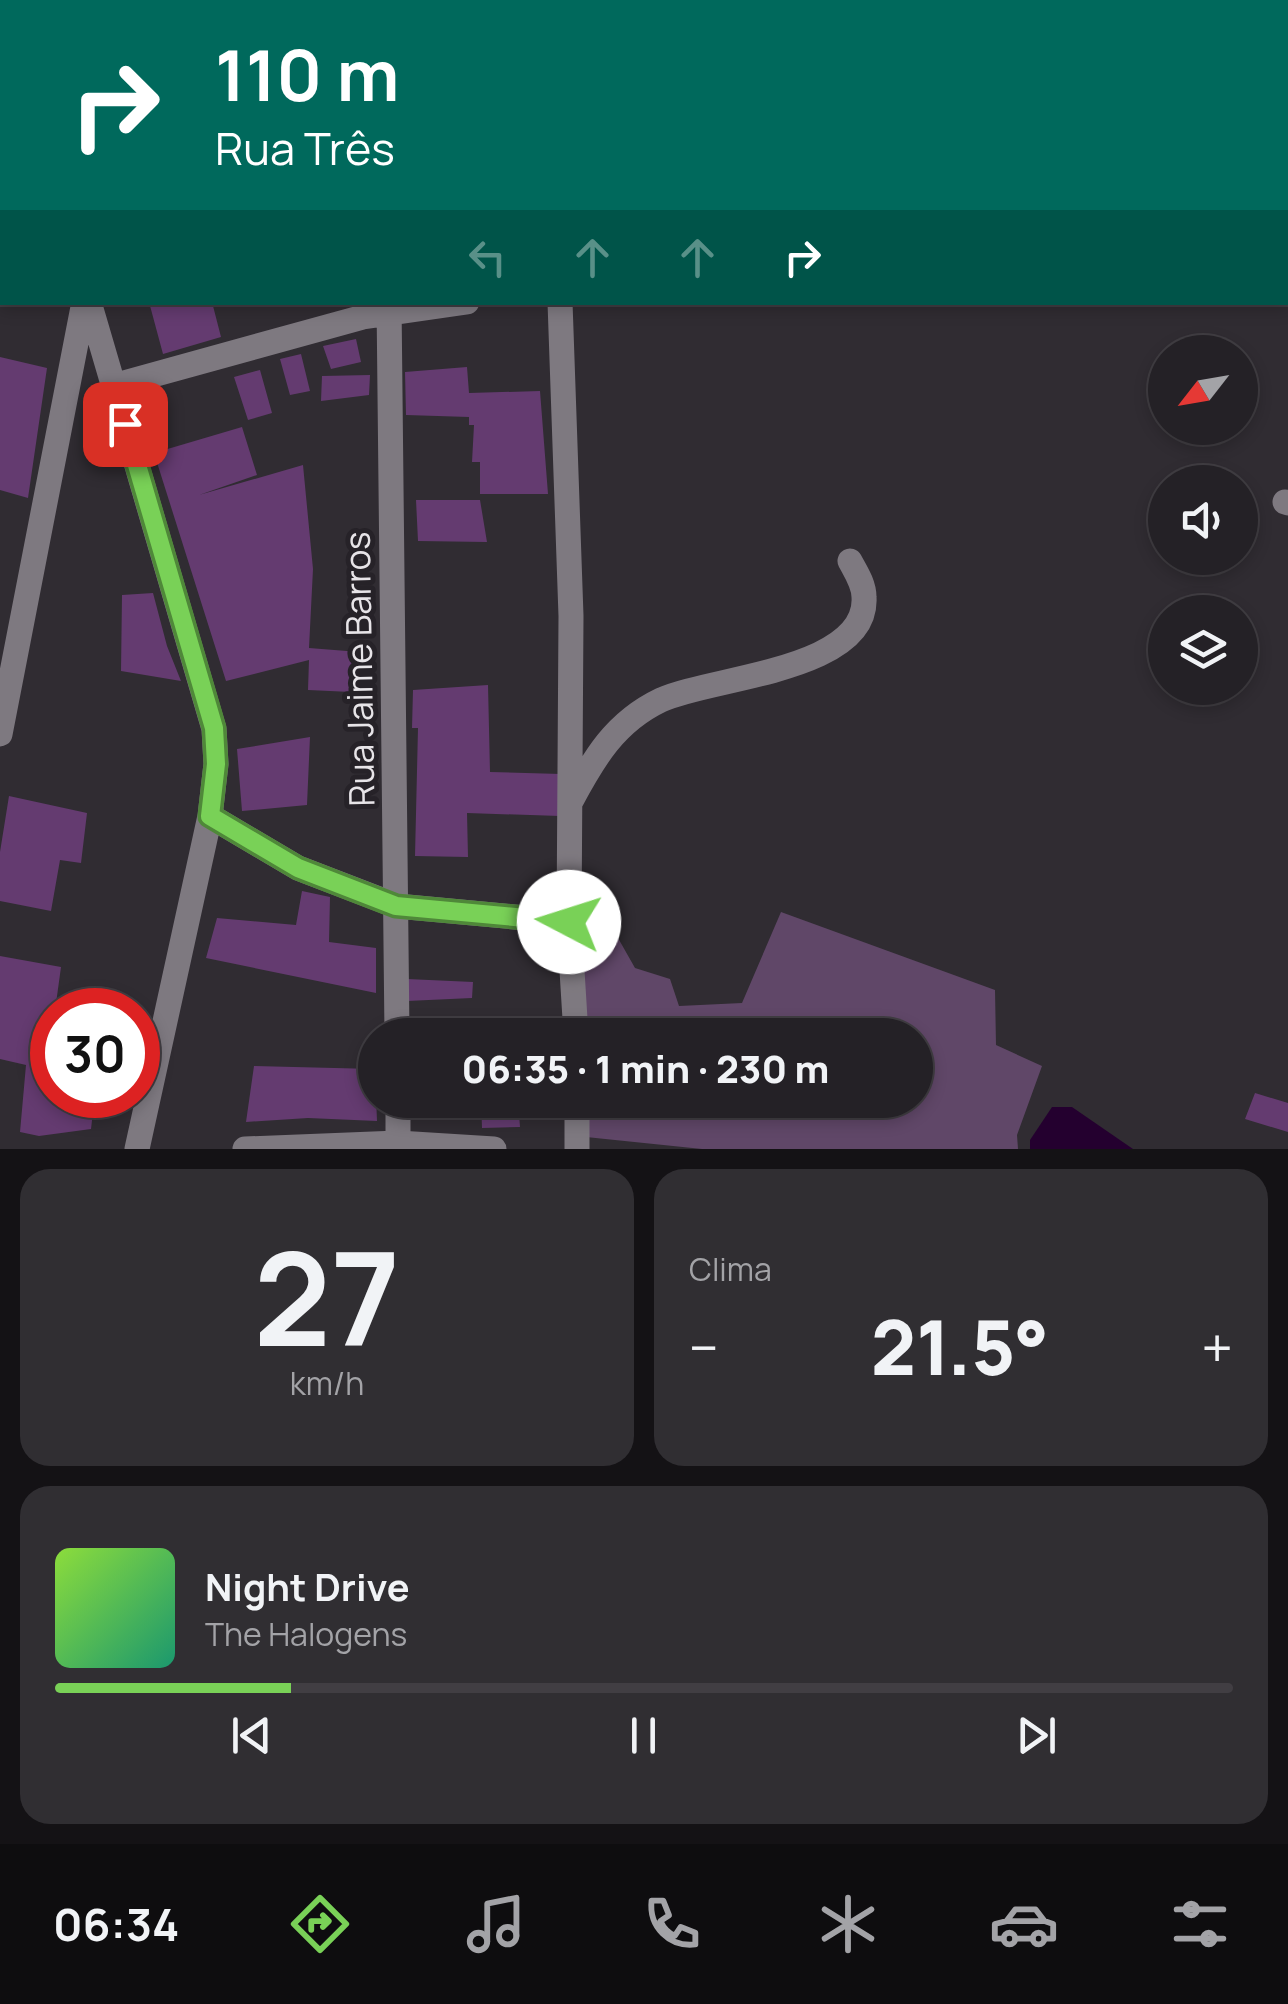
<!DOCTYPE html>
<html lang="pt">
<meta charset="utf-8">
<style>
:root{--surface:#242126;--page:#302e32;--text:#f1f3f6;--muted:#a3a3a7;--line:#413e43;--accent:#79d157}
body{margin:0;font-family:Manrope,sans-serif;background:var(--page);color:var(--text);height:100vh;display:flex;flex-direction:column;font-size:38px;white-space:nowrap}
*{box-sizing:border-box;margin:0}
p{font-size:32px;color:var(--muted)}
.icon{flex:none;width:55px;height:55px;fill:none;stroke:currentColor;stroke-width:2;stroke-linecap:round;stroke-linejoin:round}
.map{position:relative;height:1149px;overflow:hidden}
.details{display:flex;flex-direction:column;gap:20px;padding:20px;background:#141215;flex:1}
.details>*{flex:none}
.guide{position:absolute;left:0px;top:0px;width:1290px;height:305px;box-shadow:0 5px 15px #0003,0 0 0 2px var(--line);background:#00695c;color:#fff;overflow:hidden}
.needle{width:65px;rotate:239deg}
.controls{position:absolute;left:1148px;top:335px;display:grid;gap:20px}
.controls a{display:grid;place-items:center;width:110px;height:110px;border-radius:50%;background:var(--surface);box-shadow:0 5px 15px #0003,0 0 0 2px var(--line);font-size:50px}
.speed{position:absolute;left:30px;top:988px;display:flex;gap:20px;font-size:50px;font-weight:700;text-align:center}
.speed>*{display:grid;place-content:center;width:130px;height:130px;border-radius:50%;background:var(--surface);box-shadow:0 5px 15px #0003,0 0 0 2px var(--line);line-height:1}
.speed .limit{border:15px solid #d22;background:#fff;color:#111}
.pin{position:absolute;display:grid;place-items:center;width:85px;height:85px;color:#fff;margin:-42px;border-radius:20px;box-shadow:0 5px 15px #0006}
.me{position:absolute;width:110px;margin:-55px;rotate:275deg;stroke-linejoin:round;filter:drop-shadow(0 0 8px #0008)}
.turn{display:flex;align-items:center;gap:35px;height:210px;padding:0 50px;font-size:45px}
.turn .icon{width:130px;height:130px;stroke-width:2.5}
.turn b{display:block;font-size:70px;line-height:85px}
.lanes{display:flex;align-items:center;height:95px;padding:0 50px;background:#0003;justify-content:center;gap:50px;direction:ltr}
.lanes .off{opacity:.35}
.big{font-size:75px;font-weight:800;line-height:1.1}
.details .tile{flex:1;display:flex;flex-direction:column;justify-content:center;gap:15px;min-width:0;padding:0 35px;border-radius:30px;background:var(--page)}
.details .dial{align-items:center;gap:0}
.dial b{font-size:130px;line-height:1}
.song{display:flex;align-items:center;gap:30px}
.cover{width:120px;height:120px;border-radius:15px;background:linear-gradient(135deg,hsl(90 70% 55%),hsl(160 70% 35%))}
.played{height:10px;border-radius:5px;background:linear-gradient(90deg,var(--accent) 20%,var(--line) 20%)}
.keys{display:flex;justify-content:space-around;direction:ltr}
.heat{display:flex;justify-content:space-between;align-items:center;font-size:55px;direction:ltr}
.details .tiles{flex:1;display:grid;gap:20px;grid-template-columns:1fr 1fr}
.tile:last-child{grid-column:span 2}
.trip{position:absolute;left:358px;top:1018px;width:575px;height:100px;border-radius:50px;background:var(--surface);box-shadow:0 5px 15px #0003,0 0 0 2px var(--line);font-weight:800;line-height:100px;text-align:center}
.menu{display:flex;height:160px;justify-content:space-around;align-items:center;background:#0e0d0f;color:var(--muted)}
.menu .icon{width:70px;height:70px}
.menu .on{color:var(--accent)}
.menu b{font-size:45px;color:var(--text)}
.map>svg:first-child{display:block}
.green{fill:#604768}
.water{fill:#24002f}
.building{fill:#643b70}
.lines{fill:none;stroke-linecap:round;stroke-linejoin:round}
.street{stroke:#7e7980;stroke-width:25}
.route-casing{stroke:#4f8839;stroke-width:25}
.route{stroke:#79d157;stroke-width:18}
.labels{text-anchor:middle;dominant-baseline:central;stroke-width:10;stroke-linejoin:round;paint-order:stroke}
.street-label{font-size:35px;fill:#e7e4e8;stroke:#262228}
</style>
<div class="map">
<svg width="1288" height="1149" viewBox="0 0 1288 1149">
<rect width="100%" height="100%" fill="#302c32"/>
<!-- green -->
<path class="green" d="M781 912 995 990 996 1045 1042 1066 1017 1135 1018 1149H702L586 1137 585 1100H915V1035H584L578 915 618 938 635 968 670 979 679 1006 742 1003Z"/>
<!-- water -->
<path class="water" d="M1052 1107H1072L1133 1149H1030V1140Z"/>
<!-- building -->
<path class="building" d="M149 302H212L221 337 163 354Z
M356 339 361 362 331 369 323 346Z
M301 354 310 391 290 395 280 359Z
M0 357 47 368 28 498 0 490Z
M467 367 469 393 540 391 548 494H480V462H472L474 425H469V417L406 415 405 372Z
M260 370 272 413 248 420 234 377Z
M370 375 369 395 321 401 322 376Z
M242 427 257 475 199 495 303 465 313 569 309 648 372 653 373 693 308 690 309 660 226 681 154 453Z
M416 500H480L487 542 418 541Z
M153 593 167 646 181 681 121 671 122 595Z
M488 685 490 772 561 774 560 816 467 813 468 857 415 856 418 728H412L413 690Z
M310 737 307 805 242 811 237 749Z
M9 796 87 813 81 863 60 860 51 911 0 901V852Z
M302 891 330 897 329 942 376 948V993L206 958 217 918 296 925Z
M0 956 61 967 47 1069 52 1070V1095H95L91 1129 39 1136 20 1132 26 1065 0 1059Z
M407 979 473 982 472 998 407 1001Z
M254 1066 375 1069 377 1121 308 1118 246 1122Z
M1255 1093 1288 1103V1132L1245 1119Z
M481 1100H518L520 1127 482 1128Z"/>
<g class="lines">
<!-- street -->
<path class="street" d="M395 0V2
M24 2 29 0
M0 19 2 26
M89 302 214 729 216 764 210 816 137 1149
M389 302 397 1035
M560 302 571 616 569 922 576 1035
M113 386 363 317 467 302
M1285 502 1288 503
M0 734 84 302
M571 801C594 758 615 722 661 700 711 677 869 671 864 597 864 584 856 572 850 561
M210 816 298 868 397 906 569 922
M398 1100V1143
M577 1100V1149
M245 1149 398 1143 494 1149"/>
</g>
<g class="lines">
<!-- route casing -->
<g class="route-casing">
<path id="route" d="M125 424 214 728 216 764 210 816 298 868 396 906 569 922"/>
</g>
<!-- route -->
<use href="#route" class="route"/>
</g>
<g class="labels">
<!-- street labels -->
<g class="street-label">
<text transform="translate(359 669) rotate(-91)">Rua Jaime Barros</text>
</g>
</g>
</svg>
<div class="controls">
<a><svg class="needle" viewBox="-14 -14 28 28"><path d="M0-13l5 13h-10z" fill="#e53935"/><path d="M0 13l5-13h-10z" fill="#a3a3a7"/></svg></a>
<a><svg class="icon" aria-label="sound" viewBox="0 0 24 24"><path d="M4 9h4l5-4v14l-5-4H4zM17 9q2 3 0 6"/></svg></a>
<a><svg class="icon" aria-label="layers" viewBox="0 0 24 24"><path d="M12 4l9 5-9 5-9-5zM3 14l9 5 9-5"/></svg></a>
</div>
<div class="speed"><div class="limit">30</div></div>
<div class="pin" style="left:125px;top:424px;background:#d93025"><svg class="icon" aria-label="arrive" viewBox="0 0 24 24"><path d="M6 21V4h12l-3 4 3 4H6"/></svg></div>
<svg class="me" style="left:569px;top:922px" viewBox="-20 -20 40 40"><circle r="19" fill="#fff"/><path d="M0-13L10 11 0 6-10 11z" fill="#79d157"/></svg>
<div class="trip">06:35 · 1 min · 230 m</div>
<div class="guide">
<div class="turn"><svg class="icon" aria-label="right" viewBox="0 0 24 24"><path d="M7 20v-9h11M14 6l5 5-5 5"/></svg><div><b>110 m</b>Rua Três</div></div>
<div class="lanes"><svg class="icon off" aria-label="left" viewBox="0 0 24 24"><path d="M17 20v-9H6M10 6l-5 5 5 5"/></svg><svg class="icon off" aria-label="ahead" viewBox="0 0 24 24"><path d="M12 20V5M6 11l6-6 6 6"/></svg><svg class="icon off" aria-label="ahead" viewBox="0 0 24 24"><path d="M12 20V5M6 11l6-6 6 6"/></svg><svg class="icon" aria-label="right" viewBox="0 0 24 24"><path d="M7 20v-9h11M14 6l5 5-5 5"/></svg></div>
</div>
</div>
<section class="details">
<div class="tiles">
<div class="tile dial"><b>27</b><p>km/h</p></div>
<div class="tile"><p>Clima</p>
<div class="heat"><a>−</a><b class="big">21.5°</b><a>+</a></div>
</div>
<div class="tile">
<div class="song"><i class="cover"></i><div><b>Night Drive</b><p>The Halogens</p></div></div>
<div class="played"></div>
<div class="keys"><svg class="icon" aria-label="previous" viewBox="0 0 24 24"><path d="M18 5L8 12l10 7zM5 5v14"/></svg><svg class="icon" aria-label="pause" viewBox="0 0 24 24"><path d="M8 5v14M16 5v14"/></svg><svg class="icon" aria-label="next" viewBox="0 0 24 24"><path d="M6 5l10 7-10 7zM19 5v14"/></svg></div>
</div>
</div>
</section>
<nav class="menu">
<b>06:34</b>
<svg class="icon on" aria-label="directions" viewBox="0 0 24 24"><path d="M12 3l9 9-9 9-9-9zM9 14v-3h6M13 9l2 2-2 2"/></svg>
<svg class="icon" aria-label="music" viewBox="0 0 24 24"><path d="M9 18V5l10-2v13"/><circle cx="6" cy="18" r="3"/><circle cx="16" cy="16" r="3"/></svg>
<svg class="icon" aria-label="phone" viewBox="0 0 24 24"><path d="M5 4h4l2 5-3 2q2 4 5 5l2-3 5 2v4C11 20 4 13 5 4z"/></svg>
<svg class="icon" aria-label="climate" viewBox="0 0 24 24"><path d="M12 3v18M4 7l16 10M4 17L20 7"/></svg>
<svg class="icon" aria-label="car" viewBox="0 0 24 24"><path d="M5 17H2v-5l4-1 3-4h7l3 4 3 1v5h-3M9 17h6M6 11h13"/><circle cx="7" cy="17" r="2"/><circle cx="17" cy="17" r="2"/></svg>
<svg class="icon" aria-label="filters" viewBox="0 0 24 24"><path d="M4 7h16M4 17h16"/><circle cx="9" cy="7" r="2"/><circle cx="15" cy="17" r="2"/></svg>
</nav>
